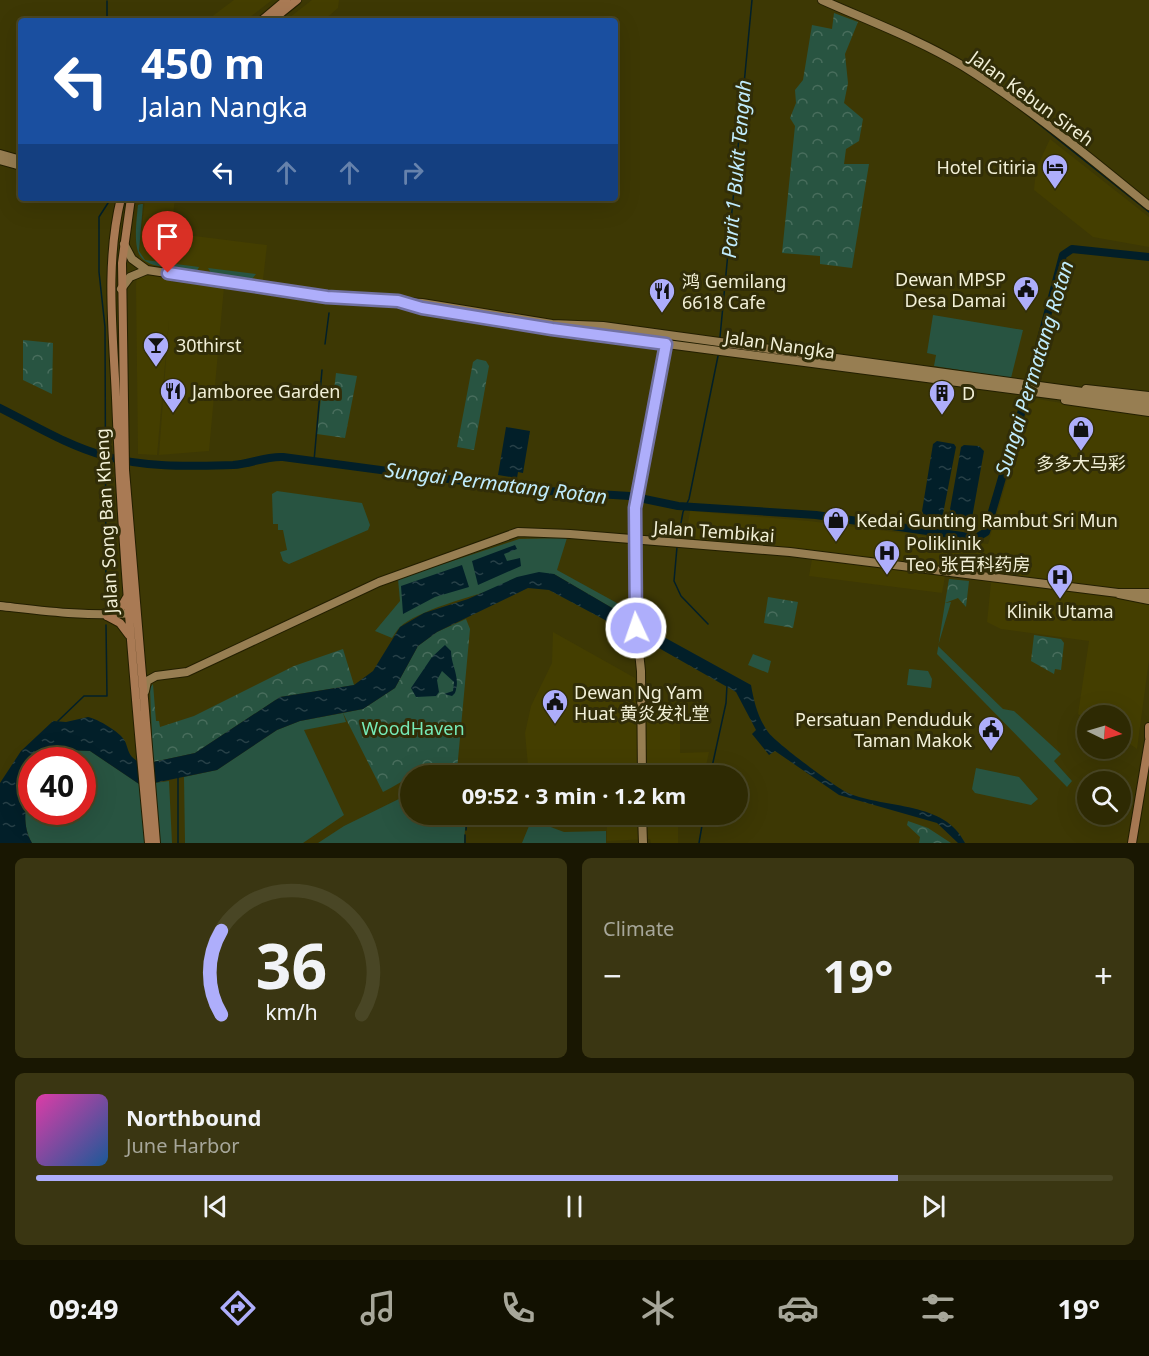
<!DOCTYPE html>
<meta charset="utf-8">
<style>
:root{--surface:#2e2a03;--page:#3a3612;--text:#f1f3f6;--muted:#a7a79a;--line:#494625;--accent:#aeaefb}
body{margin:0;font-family:"Noto Sans","Noto Sans SC",sans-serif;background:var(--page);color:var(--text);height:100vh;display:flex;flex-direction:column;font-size:22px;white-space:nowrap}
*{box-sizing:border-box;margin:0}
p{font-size:20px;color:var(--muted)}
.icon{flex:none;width:33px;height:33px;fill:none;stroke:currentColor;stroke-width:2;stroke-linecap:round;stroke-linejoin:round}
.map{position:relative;height:843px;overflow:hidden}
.side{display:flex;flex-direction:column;gap:15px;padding:15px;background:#191702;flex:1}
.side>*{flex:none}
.guide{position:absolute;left:18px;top:18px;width:600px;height:183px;border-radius:6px;box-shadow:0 6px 24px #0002,0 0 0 2px var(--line);background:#1a4fa0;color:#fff;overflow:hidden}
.needle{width:39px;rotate:95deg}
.tools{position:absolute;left:1077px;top:705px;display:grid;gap:12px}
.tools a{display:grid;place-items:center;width:54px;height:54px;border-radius:50%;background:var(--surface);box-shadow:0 6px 24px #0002,0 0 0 2px var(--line);font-size:30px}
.speed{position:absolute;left:18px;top:747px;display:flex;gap:12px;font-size:30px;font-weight:700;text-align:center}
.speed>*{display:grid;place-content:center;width:78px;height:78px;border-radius:50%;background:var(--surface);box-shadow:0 6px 24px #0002,0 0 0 2px var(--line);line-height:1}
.speed .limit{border:9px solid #d22;background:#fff;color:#111}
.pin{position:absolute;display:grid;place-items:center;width:51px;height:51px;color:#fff;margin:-62px -26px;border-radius:50% 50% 50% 0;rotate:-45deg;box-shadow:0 0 6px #0007}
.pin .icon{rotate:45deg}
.me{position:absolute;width:66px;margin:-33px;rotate:357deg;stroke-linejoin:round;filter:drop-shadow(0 0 4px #0008)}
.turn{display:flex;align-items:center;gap:21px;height:126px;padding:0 24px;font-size:27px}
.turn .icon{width:78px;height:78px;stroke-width:2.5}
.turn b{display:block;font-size:42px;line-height:51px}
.lanes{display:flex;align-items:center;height:57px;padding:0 24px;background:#0003;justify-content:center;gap:30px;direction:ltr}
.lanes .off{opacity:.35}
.big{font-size:45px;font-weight:700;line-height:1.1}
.side .card{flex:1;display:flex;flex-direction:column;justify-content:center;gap:9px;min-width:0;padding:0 21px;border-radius:9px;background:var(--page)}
.side .dial{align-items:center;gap:0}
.dial svg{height:156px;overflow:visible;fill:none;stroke:var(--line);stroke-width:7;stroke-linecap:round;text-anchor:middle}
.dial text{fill:var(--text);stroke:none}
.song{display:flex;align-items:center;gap:18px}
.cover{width:72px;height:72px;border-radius:9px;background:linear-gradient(135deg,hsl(320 70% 55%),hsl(210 70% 35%))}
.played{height:6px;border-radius:3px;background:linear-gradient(90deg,var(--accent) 80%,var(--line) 80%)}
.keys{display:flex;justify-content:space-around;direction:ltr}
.heat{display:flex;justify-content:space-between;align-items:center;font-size:33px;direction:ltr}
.side .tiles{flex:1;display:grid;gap:15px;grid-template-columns:1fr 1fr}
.card:last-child{grid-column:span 2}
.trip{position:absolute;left:400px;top:765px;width:348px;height:60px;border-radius:30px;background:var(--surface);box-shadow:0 6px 24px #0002,0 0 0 2px var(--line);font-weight:700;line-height:60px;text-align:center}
.menu{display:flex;height:96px;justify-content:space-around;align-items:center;background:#121101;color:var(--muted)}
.menu .icon{width:42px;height:42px}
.menu .active{color:var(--accent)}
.menu b{font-size:27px;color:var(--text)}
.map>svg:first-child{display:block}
.built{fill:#443e00}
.green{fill:#285441}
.forest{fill:url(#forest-crowns)}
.water{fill:url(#water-ripples)}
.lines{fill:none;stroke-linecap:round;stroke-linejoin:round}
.stream{stroke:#021f29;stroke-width:1.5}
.river{stroke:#021f29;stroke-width:8}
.secondary-casing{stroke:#231f00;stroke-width:10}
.primary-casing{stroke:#231f00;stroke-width:10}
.secondary{stroke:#977e52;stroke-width:8}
.primary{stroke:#a97a54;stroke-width:8}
.route-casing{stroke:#7171a3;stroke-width:15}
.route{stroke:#aeaefb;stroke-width:10}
.labels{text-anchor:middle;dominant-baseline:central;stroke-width:6;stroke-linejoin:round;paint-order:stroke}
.street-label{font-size:18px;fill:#f2f0d7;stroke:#312d08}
.poi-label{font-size:18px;fill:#f2f0d7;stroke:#312d08;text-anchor:start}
.park-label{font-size:18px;fill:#76ebb8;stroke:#312d08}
.water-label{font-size:20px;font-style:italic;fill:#c0ecfd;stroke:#312d08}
</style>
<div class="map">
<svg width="1149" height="843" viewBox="0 0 1149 843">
<defs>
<pattern id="forest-crowns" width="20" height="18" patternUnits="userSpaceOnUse" patternTransform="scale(1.5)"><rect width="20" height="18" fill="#285441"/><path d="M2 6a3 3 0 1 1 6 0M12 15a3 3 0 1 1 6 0" fill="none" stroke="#486d5c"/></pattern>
<pattern id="water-ripples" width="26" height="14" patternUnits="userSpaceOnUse" patternTransform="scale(1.5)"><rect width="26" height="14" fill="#021f29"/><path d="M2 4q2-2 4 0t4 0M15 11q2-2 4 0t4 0" fill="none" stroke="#274047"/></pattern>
</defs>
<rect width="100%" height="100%" fill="#3d3804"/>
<!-- built -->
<path class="built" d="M234 0H272L245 21H206Z
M312 0H339L338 8 323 21H285Z
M1050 139 1149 217V247L1093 237 1034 190 1036 169Z
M145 198H175L171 233 267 245 263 280 173 269 172 282 224 287 209 451 159 455 169 319 157 455 138 454 136 285Z
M1031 398 1080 406 1149 411V660L1137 749 1121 738 1120 716H1088L1087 719 1078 714 1089 641 1001 629 987 622 991 583 945 576 942 593 809 576 813 553 685 542 690 511 809 521 988 544Z
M553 632 635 678V702H659L680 713V753L709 752 704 775 529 776 525 733 531 706 552 663Z
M607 815H678V843H651L650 839 607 841Z"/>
<!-- green -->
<path class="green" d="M141 204H143L139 251 145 260 199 267 197 271C139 264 131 269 138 205Z
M208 268 256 274 252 279 211 273Z
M933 315 1023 330 1011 378 934 366 936 355 927 353Z
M277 491 362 503 370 525 368 530 289 564 283 561 280 552 287 550 283 530H278V524H273L272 494Z
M567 538 557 570 626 608 631 619 554 574C520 583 424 605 400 627 397 630 394 635 392 638L375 631 400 601 398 579 519 539Z
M951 602 938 646 1003 709 1014 711 1061 754 1054 761 1072 781 1067 787 937 654 945 603Z
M753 654 771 661 768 673 748 665Z
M909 669 928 671 932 679 931 688 907 685Z
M343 713 346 722 304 730 344 815 303 843H185L184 777 217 770 277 730 300 721Z
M66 750 90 751 139 784 145 843H32C21 824 25 803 31 784L32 812H82V760H49Z
M976 768 1019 777 1038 799 1031 805 975 793 972 789Z
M169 781 172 843H160L154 783Z
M411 793V814L466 815 464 843H318L344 826Z
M540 823 564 832 606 831V843H522L529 826Z"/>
<!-- forest -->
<path class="forest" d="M834 13 858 22 845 54 848 83 844 103 863 119 859 141 846 149 844 164H869L852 268 820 264V256L782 253 795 126 790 118 796 103 795 90 803 80 812 25 832 29Z
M23 340 53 343 52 394 23 380Z
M477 359 486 361 489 366 474 450 457 447 473 362Z
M336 373 357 376 345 438 317 434 321 398 333 399Z
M949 579 969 581 966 607 958 598 945 603Z
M768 597 798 602 793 628 764 623Z
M466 619 470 629 457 770C424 766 411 777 383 792L343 713 363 709 395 688 418 646 437 632Z
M1034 635 1061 639 1064 643 1061 670 1055 669 1054 674 1031 661Z
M343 649 354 685 280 697 195 753 153 762 150 688 153 684 156 721H159L160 727 194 716 294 666Z
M908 821 928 828 951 843H919L920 837 907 825Z"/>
<!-- water -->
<path class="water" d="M506 427 530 431 523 473 518 472 517 478 498 475Z
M937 441 954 444 956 447 942 519 925 517 922 511 933 444Z
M964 445 979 446 984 451 972 518 968 522 952 520 949 515 961 447Z
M515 545 517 549 504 554 507 561 520 558 521 566 478 585 472 561Z
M462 565 469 587 435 597 403 614 401 586Z
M539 572 554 574 631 619 633 635 549 590 528 588 437 632 418 646 395 688 363 709 300 721 277 730 217 770 154 783 153 762 195 753 280 697 354 685 373 671 400 627 424 613 468 599 517 577Z
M642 625 751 685C754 702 758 718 768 732 776 743 835 787 848 793 886 809 945 801 965 843H958L937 823 839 795 775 751 769 755 752 734 756 730 736 692 643 639Z
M445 645 451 651C451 666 461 677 455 693L452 696 444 694 453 691 454 682 442 671 437 680 439 692 436 696 416 697 411 688 432 657Z
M88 717C98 719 120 732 125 741 129 751 128 755 137 761L139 784 90 751 66 750 49 760H32C32 788 17 818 32 843H0V783L21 751 53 721 66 722Z"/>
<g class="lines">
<!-- stream -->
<path class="stream" d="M107 1V21
M1025 113 1149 212
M720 337 752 0
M325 344 329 313
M314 461 322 370
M678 539 683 512 689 499 718 356
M677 547 674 581 681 596 708 624
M106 607 105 327 99 272V217L108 203
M58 721 84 696H107L106 625
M710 776 726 703 727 685
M466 830 467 814
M178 843V778
M465 843V835
M699 843 704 814"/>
<!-- river -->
<path class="river" d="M0 408C34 425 68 446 105 456 145 468 192 466 233 465 251 464 265 456 283 457L531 490 630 496 678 506 816 515 976 538 986 532 1025 400 1063 255 1072 249 1149 257"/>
<!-- secondary casing -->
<g class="secondary-casing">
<path id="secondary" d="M822 0C869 21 918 39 963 66 1029 107 1089 157 1149 206
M0 154 21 160
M0 160 21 166
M124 244 132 259 147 270 327 297 422 303 552 324 603 326 1149 401
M121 289 130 277 147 270
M414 305 552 329 1149 407
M1086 389 1149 396
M1065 400 1149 412
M1119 594 1149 600
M0 606C45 611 88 617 133 613
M145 691 147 681 156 676 187 672 379 582 518 532 570 534 790 552 1118 593H1149
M642 776 641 671 635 614V508L667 339
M642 814 643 843"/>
</g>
<!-- primary casing -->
<g class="primary-casing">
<path id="primary" d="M261 21 286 0
M271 21 297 0
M121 198C105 263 113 331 116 398 122 547 135 695 149 843
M131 198 122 263 125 470 156 843
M107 616 120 623 129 635
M107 616 120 609 127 597
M1149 727V737
M1132 843 1149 741"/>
</g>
<!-- secondary -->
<use href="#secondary" class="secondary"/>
<!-- primary -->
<use href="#primary" class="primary"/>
</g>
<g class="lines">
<!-- route casing -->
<g class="route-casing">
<path id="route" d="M168 273 327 297 398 301 422 308 552 329 666 344 635 508 636 628"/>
</g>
<!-- route -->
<use href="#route" class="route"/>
</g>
<!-- icons -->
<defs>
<g id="hotel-pin" transform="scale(1.35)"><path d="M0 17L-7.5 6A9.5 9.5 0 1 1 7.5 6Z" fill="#aeaefb" stroke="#312d08"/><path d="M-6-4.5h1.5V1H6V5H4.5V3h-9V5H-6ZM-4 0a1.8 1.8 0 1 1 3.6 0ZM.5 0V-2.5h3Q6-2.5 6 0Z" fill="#111"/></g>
<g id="civic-pin" transform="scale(1.35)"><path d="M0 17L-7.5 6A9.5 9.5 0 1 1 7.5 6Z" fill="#aeaefb" stroke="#312d08"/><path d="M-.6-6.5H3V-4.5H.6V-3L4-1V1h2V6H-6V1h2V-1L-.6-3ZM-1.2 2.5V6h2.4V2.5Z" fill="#111"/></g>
<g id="restaurant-pin" transform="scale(1.35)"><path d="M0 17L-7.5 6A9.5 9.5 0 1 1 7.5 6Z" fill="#aeaefb" stroke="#312d08"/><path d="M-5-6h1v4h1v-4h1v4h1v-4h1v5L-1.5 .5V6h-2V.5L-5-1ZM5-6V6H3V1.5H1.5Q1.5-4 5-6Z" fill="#111"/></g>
<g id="bar-pin" transform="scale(1.35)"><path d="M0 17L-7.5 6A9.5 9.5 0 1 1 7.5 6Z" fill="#aeaefb" stroke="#312d08"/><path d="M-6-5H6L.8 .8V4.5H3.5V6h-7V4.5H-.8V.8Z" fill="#111"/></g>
<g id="building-pin" transform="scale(1.35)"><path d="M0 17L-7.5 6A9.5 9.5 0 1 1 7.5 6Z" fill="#aeaefb" stroke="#312d08"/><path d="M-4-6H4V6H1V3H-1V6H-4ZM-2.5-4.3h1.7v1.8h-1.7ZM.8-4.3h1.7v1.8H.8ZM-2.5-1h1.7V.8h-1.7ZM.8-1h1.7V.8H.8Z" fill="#111"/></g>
<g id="shop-pin" transform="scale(1.35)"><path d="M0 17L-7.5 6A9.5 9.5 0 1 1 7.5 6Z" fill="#aeaefb" stroke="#312d08"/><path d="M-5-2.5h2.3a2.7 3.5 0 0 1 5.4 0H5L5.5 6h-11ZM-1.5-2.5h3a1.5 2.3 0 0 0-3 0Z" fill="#111"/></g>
<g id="hospital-pin" transform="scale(1.35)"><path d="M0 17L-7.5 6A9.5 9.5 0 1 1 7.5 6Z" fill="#aeaefb" stroke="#312d08"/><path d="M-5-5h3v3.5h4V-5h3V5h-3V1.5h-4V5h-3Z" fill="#111"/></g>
</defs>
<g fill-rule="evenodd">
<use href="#hotel-pin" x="1055" y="167"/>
<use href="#civic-pin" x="1026" y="289"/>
<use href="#restaurant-pin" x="662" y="291"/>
<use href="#bar-pin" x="156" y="345"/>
<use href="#restaurant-pin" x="173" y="391"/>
<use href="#building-pin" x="942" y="393"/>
<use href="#shop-pin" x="1081" y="429"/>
<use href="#shop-pin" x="836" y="520"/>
<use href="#hospital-pin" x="887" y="553"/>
<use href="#hospital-pin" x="1060" y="577"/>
<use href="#civic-pin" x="555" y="702"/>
<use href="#civic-pin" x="991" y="729"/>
</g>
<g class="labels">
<!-- street labels -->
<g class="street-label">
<text transform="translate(1032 98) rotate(36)">Jalan Kebun Sireh</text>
<text transform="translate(780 344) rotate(8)">Jalan Nangka</text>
<text transform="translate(106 521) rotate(-93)">Jalan Song Ban Kheng</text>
<text transform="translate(714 531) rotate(4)">Jalan Tembikai</text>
</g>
<!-- poi labels -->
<g class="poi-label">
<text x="1036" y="167" text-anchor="end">Hotel Citiria</text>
<text x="1006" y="279" text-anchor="end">Dewan MPSP<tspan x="1006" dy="21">Desa Damai</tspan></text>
<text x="682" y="281">鸿 Gemilang<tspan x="682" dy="21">6618 Cafe</tspan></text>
<text x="176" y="345">30thirst</text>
<text x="192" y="391">Jamboree Garden</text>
<text x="962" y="393">D</text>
<text x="1081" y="463" text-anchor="middle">多多大马彩</text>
<text x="856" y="520">Kedai Gunting Rambut Sri Mun</text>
<text x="906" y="543">Poliklinik<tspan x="906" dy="21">Teo 张百科药房</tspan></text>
<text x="1060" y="611" text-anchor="middle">Klinik Utama</text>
<text x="574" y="692">Dewan Ng Yam<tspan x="574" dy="21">Huat 黄炎发礼堂</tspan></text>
<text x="972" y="719" text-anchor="end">Persatuan Penduduk<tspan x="972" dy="21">Taman Makok</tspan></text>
</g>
<!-- park labels -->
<g class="park-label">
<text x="413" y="728">WoodHaven</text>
</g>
<!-- water labels -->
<g class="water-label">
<text transform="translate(736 169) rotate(-85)">Parit 1 Bukit Tengah</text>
<text transform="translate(1034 368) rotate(-73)">Sungai Permatang Rotan</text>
<text transform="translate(496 483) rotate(7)">Sungai Permatang Rotan</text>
</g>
</g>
</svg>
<div class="tools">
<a><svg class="needle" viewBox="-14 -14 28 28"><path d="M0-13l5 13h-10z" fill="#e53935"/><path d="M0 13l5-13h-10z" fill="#a7a79a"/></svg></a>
<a><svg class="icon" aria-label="search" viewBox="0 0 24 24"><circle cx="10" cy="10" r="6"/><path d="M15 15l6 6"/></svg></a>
</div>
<div class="speed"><div class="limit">40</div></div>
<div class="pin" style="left:168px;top:273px;background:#d93025"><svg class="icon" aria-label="arrive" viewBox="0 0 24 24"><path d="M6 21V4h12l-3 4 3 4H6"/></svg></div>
<svg class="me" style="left:636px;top:628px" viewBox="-20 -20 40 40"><circle r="17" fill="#aeaefb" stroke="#fff" stroke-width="3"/><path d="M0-11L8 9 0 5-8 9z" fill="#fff"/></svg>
<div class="trip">09:52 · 3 min · 1.2 km</div>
<div class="guide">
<div class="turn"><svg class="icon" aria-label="left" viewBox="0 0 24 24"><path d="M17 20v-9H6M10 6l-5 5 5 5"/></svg><div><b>450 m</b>Jalan Nangka</div></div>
<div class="lanes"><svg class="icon" aria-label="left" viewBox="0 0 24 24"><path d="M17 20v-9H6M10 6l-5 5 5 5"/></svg><svg class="icon off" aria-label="ahead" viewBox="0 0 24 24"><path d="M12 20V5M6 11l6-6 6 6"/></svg><svg class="icon off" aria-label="ahead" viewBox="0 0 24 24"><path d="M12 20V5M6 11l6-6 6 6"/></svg><svg class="icon off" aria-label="right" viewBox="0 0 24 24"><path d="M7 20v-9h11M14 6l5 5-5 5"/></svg></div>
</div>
</div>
<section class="side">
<div class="tiles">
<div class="card dial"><svg viewBox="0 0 100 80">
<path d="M14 69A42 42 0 1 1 86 69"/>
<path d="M14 69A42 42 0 0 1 14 26" stroke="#aeaefb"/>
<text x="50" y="56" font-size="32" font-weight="700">36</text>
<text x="50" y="72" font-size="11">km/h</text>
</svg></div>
<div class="card"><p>Climate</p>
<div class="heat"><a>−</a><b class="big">19°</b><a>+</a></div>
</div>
<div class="card">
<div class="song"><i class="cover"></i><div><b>Northbound</b><p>June Harbor</p></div></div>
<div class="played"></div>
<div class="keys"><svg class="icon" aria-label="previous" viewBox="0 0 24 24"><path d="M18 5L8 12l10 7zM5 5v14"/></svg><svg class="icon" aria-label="pause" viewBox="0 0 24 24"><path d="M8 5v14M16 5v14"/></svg><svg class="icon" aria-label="next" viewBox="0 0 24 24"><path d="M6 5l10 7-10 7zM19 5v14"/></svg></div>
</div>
</div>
</section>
<nav class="menu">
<b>09:49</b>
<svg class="icon active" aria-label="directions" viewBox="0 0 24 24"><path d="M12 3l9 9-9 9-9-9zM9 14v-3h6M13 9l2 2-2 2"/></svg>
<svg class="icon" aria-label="music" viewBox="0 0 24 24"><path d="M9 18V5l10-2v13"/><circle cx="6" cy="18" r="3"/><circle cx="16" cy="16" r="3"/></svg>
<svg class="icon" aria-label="phone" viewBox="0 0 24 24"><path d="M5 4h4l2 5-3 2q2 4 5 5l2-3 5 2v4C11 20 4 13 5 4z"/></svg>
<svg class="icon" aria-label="climate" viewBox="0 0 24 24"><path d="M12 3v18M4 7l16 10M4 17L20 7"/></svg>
<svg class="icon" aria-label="car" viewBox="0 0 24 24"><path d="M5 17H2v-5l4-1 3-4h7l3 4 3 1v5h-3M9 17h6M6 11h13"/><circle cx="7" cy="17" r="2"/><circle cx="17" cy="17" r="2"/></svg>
<svg class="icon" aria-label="filters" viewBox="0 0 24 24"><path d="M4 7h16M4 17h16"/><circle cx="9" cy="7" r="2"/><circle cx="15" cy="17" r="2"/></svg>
<b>19°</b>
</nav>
